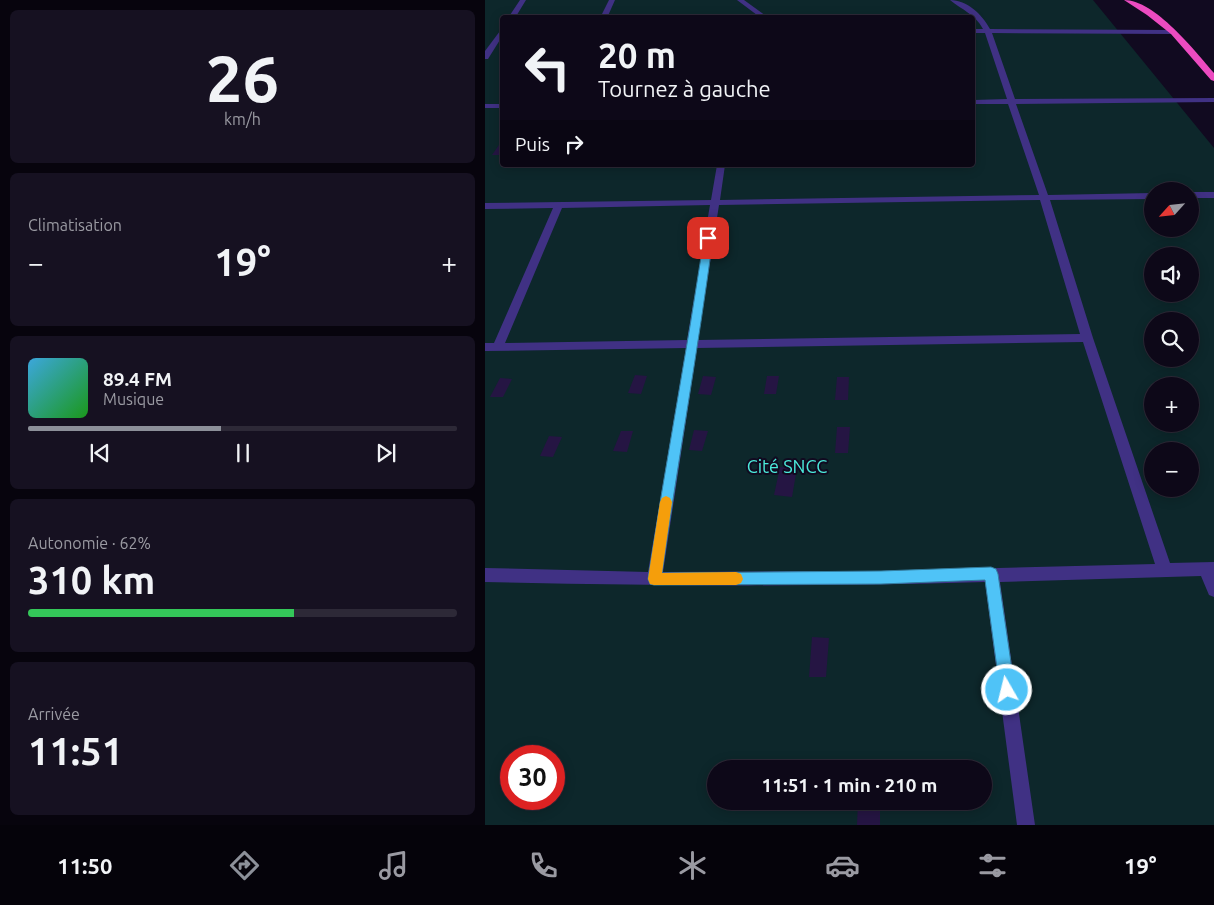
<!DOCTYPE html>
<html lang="fr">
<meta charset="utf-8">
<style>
:root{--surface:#0d0818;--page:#161121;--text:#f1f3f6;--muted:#9a9aa2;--line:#2d2937;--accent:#8c9099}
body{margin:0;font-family:Ubuntu,sans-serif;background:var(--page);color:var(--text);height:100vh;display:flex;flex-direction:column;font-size:19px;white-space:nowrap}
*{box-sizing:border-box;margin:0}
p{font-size:16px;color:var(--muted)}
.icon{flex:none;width:28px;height:28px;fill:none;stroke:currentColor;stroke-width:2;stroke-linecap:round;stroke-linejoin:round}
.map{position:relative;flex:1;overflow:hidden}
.drawer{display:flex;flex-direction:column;gap:10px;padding:10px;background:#07040d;width:485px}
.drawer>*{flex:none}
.guide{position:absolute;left:15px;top:15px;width:475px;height:152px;border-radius:5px;box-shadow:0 2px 12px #0003,0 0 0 1px var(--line);background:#0d0818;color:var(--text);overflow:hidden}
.needle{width:32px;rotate:243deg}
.buttons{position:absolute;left:659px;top:182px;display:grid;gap:10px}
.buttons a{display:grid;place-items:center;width:55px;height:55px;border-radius:50%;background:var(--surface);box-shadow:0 2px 12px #0003,0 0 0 1px var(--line);font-size:25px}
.speed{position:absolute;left:15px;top:745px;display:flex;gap:10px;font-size:25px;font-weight:700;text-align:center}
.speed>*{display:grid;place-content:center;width:65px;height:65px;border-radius:50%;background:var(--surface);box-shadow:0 2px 12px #0003,0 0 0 1px var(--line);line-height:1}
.speed .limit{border:8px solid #d22;background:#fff;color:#111}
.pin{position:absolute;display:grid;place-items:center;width:42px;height:42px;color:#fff;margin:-21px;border-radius:10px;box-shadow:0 2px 8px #0006}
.me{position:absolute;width:55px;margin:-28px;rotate:352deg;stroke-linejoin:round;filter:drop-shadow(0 0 4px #0008)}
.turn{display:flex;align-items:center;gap:18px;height:105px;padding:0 15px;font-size:22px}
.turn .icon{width:65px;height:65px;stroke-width:2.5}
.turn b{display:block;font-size:35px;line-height:42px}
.then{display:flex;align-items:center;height:48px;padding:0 15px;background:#0003;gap:10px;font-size:19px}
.big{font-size:38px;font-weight:700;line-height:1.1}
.drawer .card{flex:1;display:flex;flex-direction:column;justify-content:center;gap:8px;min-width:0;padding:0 18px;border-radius:8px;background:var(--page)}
.drawer .dial{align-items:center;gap:0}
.dial b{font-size:65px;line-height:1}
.song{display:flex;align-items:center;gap:15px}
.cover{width:60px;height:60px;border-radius:8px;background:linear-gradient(135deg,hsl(200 70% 55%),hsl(120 70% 35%))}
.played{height:5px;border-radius:2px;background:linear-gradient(90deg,var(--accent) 45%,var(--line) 45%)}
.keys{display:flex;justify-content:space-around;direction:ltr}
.heat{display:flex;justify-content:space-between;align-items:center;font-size:28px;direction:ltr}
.charge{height:8px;border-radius:4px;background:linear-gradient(90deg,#34c759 62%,var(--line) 0)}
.trip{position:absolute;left:222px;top:760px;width:285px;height:50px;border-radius:25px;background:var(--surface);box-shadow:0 2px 12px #0003,0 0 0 1px var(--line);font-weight:700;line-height:50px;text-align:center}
.dock{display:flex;height:80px;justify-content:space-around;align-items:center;background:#05030a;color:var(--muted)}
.dock .icon{width:35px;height:35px}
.dock .selected{color:var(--accent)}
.dock b{font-size:22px;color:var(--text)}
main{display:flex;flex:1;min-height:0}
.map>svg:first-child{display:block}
.green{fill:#0d272b;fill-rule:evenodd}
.building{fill:#251543}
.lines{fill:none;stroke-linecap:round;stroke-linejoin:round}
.minor{fill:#403184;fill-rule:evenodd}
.trunk{fill:#ec4bc0;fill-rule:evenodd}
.route{fill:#4fc3f7;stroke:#337fa1}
.slow{fill:#f59e0b}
.labels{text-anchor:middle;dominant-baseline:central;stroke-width:4;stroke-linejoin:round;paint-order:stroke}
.park-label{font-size:18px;fill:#4beada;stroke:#110a20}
</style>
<main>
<section class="drawer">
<div class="card dial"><b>26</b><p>km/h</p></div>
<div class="card"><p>Climatisation</p>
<div class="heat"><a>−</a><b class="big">19°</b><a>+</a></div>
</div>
<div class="card">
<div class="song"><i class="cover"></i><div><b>89.4 FM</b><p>Musique</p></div></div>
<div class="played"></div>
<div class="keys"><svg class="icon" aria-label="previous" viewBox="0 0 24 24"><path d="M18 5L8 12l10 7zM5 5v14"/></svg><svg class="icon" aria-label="pause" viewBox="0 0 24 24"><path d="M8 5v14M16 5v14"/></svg><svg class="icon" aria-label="next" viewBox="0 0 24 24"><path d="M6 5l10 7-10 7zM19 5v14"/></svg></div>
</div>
<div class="card"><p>Autonomie · 62%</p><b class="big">310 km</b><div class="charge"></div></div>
<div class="card"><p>Arrivée</p><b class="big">11:51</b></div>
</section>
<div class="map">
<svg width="729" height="825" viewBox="0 0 729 825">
<rect width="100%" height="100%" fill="#110a20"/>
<!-- green -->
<path class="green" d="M0 0H608L729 148V825H0ZM18 18H488V165H18ZM668 191H705V229H668ZM668 256H705V294H668ZM668 321H705V359H668ZM668 386H705V424H668ZM668 451H705V489H668ZM26 756H69V799H26ZM231 769H499V801H231Z"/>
<!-- building -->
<path class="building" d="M14 145 18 146 16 155H7Z
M150 375 162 376 156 394 143 393Z
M218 376 231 377 226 395 213 394Z
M282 376H294L291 394H279Z
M352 377H364L363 400H350Z
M15 378 27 379 18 397H5Z
M352 427H365L363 453H350Z
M209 430 223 431 217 451 204 450Z
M136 431H148L142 452 128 451Z
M64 436 77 437 68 457 55 456Z
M295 467 312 468 307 497 289 495Z
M327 637 344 638 341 677H324Z
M373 801H395V825H372Z"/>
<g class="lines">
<!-- minor -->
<path class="minor" d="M35 0H41L30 18H23Z
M124 0H130L122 18H115Z
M252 0H259L284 18H276Z
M465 0C482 0 497 14 505 29L689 30 692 32 689 34 507 33 530 99 729 98V102L531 104 563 195 668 193V199L565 200 608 338 685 563 729 562V597L724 595 716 576 515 582 550 825H532L500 582C333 587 167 586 0 582V568L163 572 201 348 0 351V343H9L68 208 0 209V203L226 200 232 165H240L235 200 554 195 523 104H488V100L522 99 500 33H488V29H498C490 14 477 10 465 0ZM555 200 595 334 213 340 234 205ZM225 205 202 340 20 343 77 208ZM598 342 670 564 396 571 178 572 212 348Z
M18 27V35L3 59H0V51Z
M0 104H18V108H0Z
M705 192H729V198H705Z"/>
<!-- trunk -->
<path class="trunk" d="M639 0C670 0 710 51 729 73V81L726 80 686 34 662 15Z"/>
</g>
<!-- route -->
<path class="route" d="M223 235 228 238C213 350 193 461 177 573L396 571 506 567 511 569 513 574 530 690 528 695 522 697 517 695 515 690 500 580 396 584 169 585 165 584 163 579C180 465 202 352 219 238Z"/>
<!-- slow -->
<path class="slow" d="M181 496 185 498 187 502 177 573 251 572 256 574 258 579 256 583 251 585H169L165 584 163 579 175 502 177 498Z"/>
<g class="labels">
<!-- park labels -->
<g class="park-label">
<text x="302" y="466">Cité SNCC</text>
</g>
</g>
</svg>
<div class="buttons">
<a><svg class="needle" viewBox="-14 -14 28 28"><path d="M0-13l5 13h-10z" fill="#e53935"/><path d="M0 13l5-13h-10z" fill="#9a9aa2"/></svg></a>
<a><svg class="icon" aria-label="sound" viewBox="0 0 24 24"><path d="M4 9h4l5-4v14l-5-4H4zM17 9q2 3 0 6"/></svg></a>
<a><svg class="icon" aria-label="search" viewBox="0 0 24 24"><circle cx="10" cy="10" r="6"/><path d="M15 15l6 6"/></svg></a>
<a>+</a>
<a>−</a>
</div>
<div class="speed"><div class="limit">30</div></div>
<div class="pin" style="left:223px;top:238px;background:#d93025"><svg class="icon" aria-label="arrive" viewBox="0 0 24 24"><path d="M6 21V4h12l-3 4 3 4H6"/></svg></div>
<svg class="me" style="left:522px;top:690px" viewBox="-20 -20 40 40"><circle r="17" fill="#4fc3f7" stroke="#fff" stroke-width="3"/><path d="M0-11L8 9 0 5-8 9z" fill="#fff"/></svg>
<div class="trip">11:51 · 1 min · 210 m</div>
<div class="guide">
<div class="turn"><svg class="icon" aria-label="left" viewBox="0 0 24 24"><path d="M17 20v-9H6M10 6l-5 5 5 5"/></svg><div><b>20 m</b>Tournez à gauche</div></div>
<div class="then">Puis<svg class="icon" aria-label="right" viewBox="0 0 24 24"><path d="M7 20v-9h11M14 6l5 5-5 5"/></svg></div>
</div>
</div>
</main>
<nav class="dock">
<b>11:50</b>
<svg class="icon selected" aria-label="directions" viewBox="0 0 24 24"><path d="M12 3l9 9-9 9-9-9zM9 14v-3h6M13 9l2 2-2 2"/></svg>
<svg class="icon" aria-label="music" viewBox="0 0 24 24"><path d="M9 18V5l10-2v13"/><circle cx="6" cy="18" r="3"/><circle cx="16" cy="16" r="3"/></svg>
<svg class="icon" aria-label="phone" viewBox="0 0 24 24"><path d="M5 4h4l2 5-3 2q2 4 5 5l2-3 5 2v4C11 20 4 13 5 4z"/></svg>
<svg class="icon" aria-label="climate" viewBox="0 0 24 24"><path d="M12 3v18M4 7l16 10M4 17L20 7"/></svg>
<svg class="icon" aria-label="car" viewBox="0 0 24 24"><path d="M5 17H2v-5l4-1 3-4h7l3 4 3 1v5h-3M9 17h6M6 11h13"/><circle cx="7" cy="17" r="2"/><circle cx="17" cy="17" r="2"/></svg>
<svg class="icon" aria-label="filters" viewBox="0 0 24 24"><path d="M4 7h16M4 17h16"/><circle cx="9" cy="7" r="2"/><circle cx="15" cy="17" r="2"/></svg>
<b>19°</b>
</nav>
